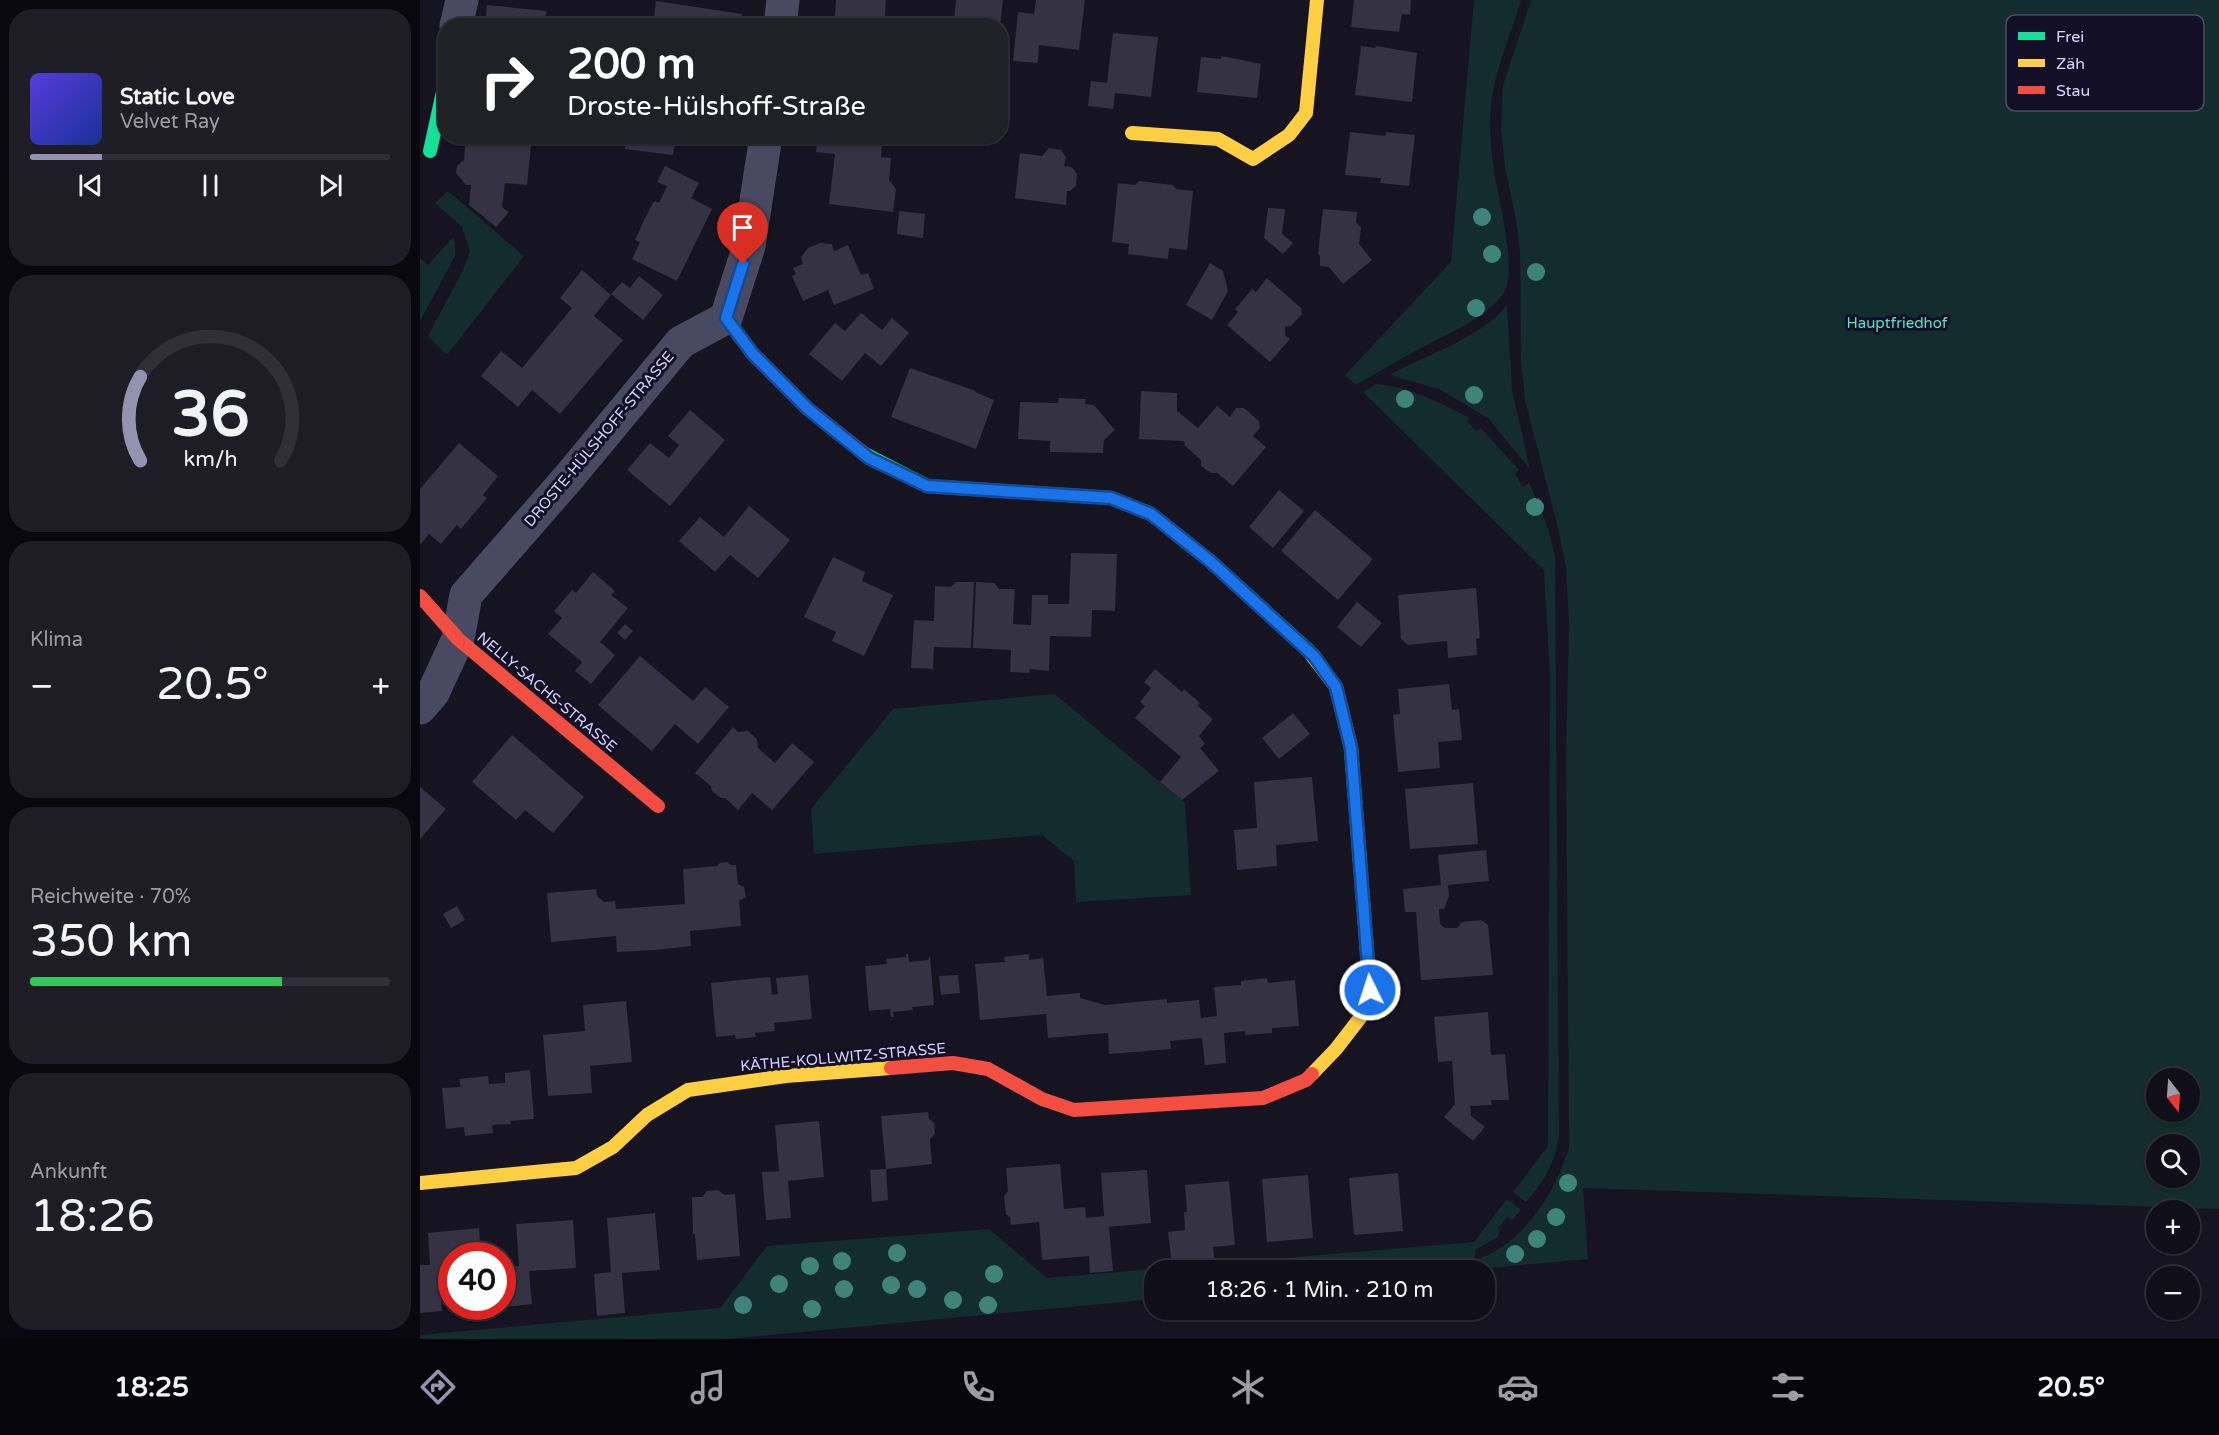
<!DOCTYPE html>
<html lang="de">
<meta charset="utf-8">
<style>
:root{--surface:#100f19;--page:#1e1d26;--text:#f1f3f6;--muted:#9c9ca2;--line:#302f38;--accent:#9591b1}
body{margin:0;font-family:"Varela Round",sans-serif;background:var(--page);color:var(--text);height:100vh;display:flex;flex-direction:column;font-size:22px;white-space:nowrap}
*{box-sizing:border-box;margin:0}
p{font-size:20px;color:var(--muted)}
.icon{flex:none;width:33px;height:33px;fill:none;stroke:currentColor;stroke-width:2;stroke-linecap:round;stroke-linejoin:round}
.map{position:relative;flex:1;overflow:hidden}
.panel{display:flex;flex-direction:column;gap:9px;padding:9px;background:#09080e;width:420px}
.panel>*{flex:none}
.guide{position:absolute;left:18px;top:18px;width:570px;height:126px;border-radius:24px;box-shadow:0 2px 4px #0004,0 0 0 2px var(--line);background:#202124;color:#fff;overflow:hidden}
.needle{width:39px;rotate:163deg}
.tools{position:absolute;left:1726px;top:1068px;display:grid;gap:12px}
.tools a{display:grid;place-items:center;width:54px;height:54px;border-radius:50%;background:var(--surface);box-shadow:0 2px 4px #0004,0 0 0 2px var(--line);font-size:30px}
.speed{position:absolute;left:18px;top:1242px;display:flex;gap:12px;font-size:30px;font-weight:700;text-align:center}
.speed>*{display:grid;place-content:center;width:78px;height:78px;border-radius:50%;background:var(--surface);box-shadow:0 2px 4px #0004,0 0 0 2px var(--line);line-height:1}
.speed .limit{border:9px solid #d22;background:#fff;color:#111}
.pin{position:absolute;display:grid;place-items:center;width:51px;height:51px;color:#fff;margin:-62px -26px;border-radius:50% 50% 50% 0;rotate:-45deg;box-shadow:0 0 6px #0007}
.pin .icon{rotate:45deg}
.me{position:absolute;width:66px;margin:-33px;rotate:356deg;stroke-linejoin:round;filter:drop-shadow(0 0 4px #0008)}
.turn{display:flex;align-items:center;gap:21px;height:126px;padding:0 30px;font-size:27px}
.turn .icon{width:78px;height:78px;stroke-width:2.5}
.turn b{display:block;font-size:42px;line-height:51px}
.big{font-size:45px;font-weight:600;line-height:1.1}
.panel .tile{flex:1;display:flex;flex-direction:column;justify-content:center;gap:9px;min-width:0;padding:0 21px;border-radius:24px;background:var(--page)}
.panel .dial{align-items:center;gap:0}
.dial svg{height:156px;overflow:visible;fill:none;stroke:var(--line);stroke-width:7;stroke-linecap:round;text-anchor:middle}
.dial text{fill:var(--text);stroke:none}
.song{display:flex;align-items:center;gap:18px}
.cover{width:72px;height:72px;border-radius:9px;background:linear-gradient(135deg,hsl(250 70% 55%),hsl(230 70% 35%))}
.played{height:6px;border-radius:3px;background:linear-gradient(90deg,var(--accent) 20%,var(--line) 20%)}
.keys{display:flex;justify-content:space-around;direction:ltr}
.heat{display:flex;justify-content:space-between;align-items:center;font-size:33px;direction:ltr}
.charge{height:9px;border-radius:4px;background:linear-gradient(90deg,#34c759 70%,var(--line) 0)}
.trip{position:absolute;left:724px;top:1260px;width:351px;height:60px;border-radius:24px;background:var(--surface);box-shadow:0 2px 4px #0004,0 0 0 2px var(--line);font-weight:600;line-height:60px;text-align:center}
.tabs{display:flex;height:96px;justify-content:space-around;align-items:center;background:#06060a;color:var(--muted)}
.tabs .icon{width:42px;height:42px}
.tabs .selected{color:var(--accent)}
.tabs b{font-size:27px;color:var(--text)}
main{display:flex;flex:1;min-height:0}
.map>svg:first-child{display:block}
.green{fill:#132c2d;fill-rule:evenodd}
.building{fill:#343243}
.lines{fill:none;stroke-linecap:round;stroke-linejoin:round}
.street{stroke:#4a4962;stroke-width:33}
.fast{stroke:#16e098;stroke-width:14}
.slow{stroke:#ffcf43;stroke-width:14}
.jam{stroke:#f24e42;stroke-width:14}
.tree{fill:#3e8478}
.route-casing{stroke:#114b97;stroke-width:15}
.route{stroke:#1a73e8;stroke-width:10}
.labels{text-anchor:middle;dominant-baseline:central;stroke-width:6;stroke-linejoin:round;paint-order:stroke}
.park-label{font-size:15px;fill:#5fe0c0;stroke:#130f26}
.street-label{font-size:15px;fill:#d9d4ff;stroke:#130f26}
.key{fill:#130f26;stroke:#4e4a67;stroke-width:1.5}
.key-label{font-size:16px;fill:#d9d4ff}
</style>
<main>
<section class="panel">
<div class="tile">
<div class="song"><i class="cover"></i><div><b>Static Love</b><p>Velvet Ray</p></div></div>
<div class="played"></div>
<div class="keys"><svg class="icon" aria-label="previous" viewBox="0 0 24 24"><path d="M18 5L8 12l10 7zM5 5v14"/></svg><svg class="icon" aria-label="pause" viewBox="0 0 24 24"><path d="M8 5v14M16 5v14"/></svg><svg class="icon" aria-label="next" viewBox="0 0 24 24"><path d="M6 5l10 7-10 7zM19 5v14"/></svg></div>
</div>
<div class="tile dial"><svg viewBox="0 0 100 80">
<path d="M14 69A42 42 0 1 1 86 69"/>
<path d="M14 69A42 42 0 0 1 14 26" stroke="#9591b1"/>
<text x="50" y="56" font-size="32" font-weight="700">36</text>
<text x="50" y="72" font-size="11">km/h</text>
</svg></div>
<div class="tile"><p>Klima</p>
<div class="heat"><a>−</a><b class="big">20.5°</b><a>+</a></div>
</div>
<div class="tile"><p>Reichweite · 70%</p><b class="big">350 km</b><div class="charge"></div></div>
<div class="tile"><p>Ankunft</p><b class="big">18:26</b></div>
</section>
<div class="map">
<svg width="1799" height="1339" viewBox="0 0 1799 1339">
<rect width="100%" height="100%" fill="#161421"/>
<!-- green -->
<path class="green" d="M1054 0H1101C1092 31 1079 60 1073 91 1068 116 1070 144 1074 169 1077 196 1099 272 1083 294 1064 320 1030 332 1003 347 980 359 958 372 936 385L925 375 1031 262Z
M1111 0H1799V1209L1163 1188 1168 1259 1047 1270H735V1299L307 1339H0V1335L300 1308 347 1246 569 1229 627 1278 1054 1242 1087 1199 1101 1210 1092 1220 1087 1217 1078 1228 1080 1230 1078 1237 1055 1250V1260C1102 1246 1135 1193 1149 1148L1146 755 1149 623 1146 567 1139 532 1105 400 1101 362 1100 252 1096 220 1085 167 1081 130 1083 85ZM1737 1078H1770V1112H1737ZM1737 1144H1770V1178H1737Z
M28 191 104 256 27 355 8 336 43 270 50 251 42 227 15 203Z
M33 237 35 243V256L0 321V258L8 265Z
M1087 305 1092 390 1110 469 1068 418 1019 389 973 376 971 374C1008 354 1061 338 1087 305Z
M956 384C991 387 1020 403 1050 418L1047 421 1056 431 1061 428 1099 470 1095 474 1103 487 1109 483C1121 507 1130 531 1135 557L1139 1136C1134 1165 1125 1180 1106 1202L1093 1192 1128 1146 1130 677 1124 570 943 392Z
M635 694 765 803 771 895 656 902 654 861 622 835 394 854 391 809 473 709Z"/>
<!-- building -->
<path class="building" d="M416 0H466L464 26H414Z
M536 0H583L580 26H517L518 20 534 22Z
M616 0H665L659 50 619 45 618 63 593 61 598 12 614 14Z
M934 0H991L990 15 982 14 979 32 931 27Z
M236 1 322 14 320 26H233Z
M67 5 126 11 125 26H65Z
M693 33 738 37 731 97 695 93 693 109 668 106 671 81 687 83Z
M941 46 955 48 956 46 997 53 992 102 935 95Z
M802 56 841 64 837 98 777 92 781 57 801 59Z
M930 132 965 136 966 132 995 135 989 186 960 183 961 178 925 175Z
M46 136H112L107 185 85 183 82 207 89 212 76 227 49 205 51 185H46L36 173 37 166 44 160Z
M207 136H256L253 155 205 149Z
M263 136H304L303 143Z
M398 136H463L461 157 471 158 469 180 476 189 473 212 409 204 415 154 396 152Z
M629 148 641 150 646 157 644 166 652 167 657 174 656 186 650 191H647L646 205 595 198 600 153 622 156Z
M245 166 279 183 271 198 292 209 257 281 212 259 220 242 215 240 224 220 234 201 239 203 247 186 237 182Z
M719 181 753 185 756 189 773 191 767 250 749 248 748 259 708 254 709 244 692 242 698 183 715 185Z
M848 208 865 209 862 234 873 243 863 254 844 238Z
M903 209 937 212 936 222 941 228 939 244 952 260 923 284 909 267 900 266V256L898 253Z
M479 211 505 214 503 238 477 234Z
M400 243 412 244 414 251 428 245 441 275 448 273 454 289 414 305 408 290 383 301 372 276 376 274 373 268 383 264 381 257 388 248Z
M790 263 803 271 808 291 792 320 766 305Z
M162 270 191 295 174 316 203 340 140 414 112 390 98 407 61 376 81 351 102 368 152 308 140 298Z
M219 276 243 295 223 320 191 294 202 282 210 288Z
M847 278 881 308 882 314 871 326 865 327V335L870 339 850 362 807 325 818 312 815 309 832 289 836 292Z
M441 313 462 330 472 318 489 333 461 366 445 353 422 381 389 354 415 323 425 331Z
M490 368 556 391 555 392 574 400 556 449 471 417Z
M721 391 757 393V411L778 428 797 406 810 417 816 408H824L839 421 840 428 833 436 846 447 813 486 797 473H791L781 466V460L764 445 765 443 763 441 719 439Z
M639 398 666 399 665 404 674 405 695 430 684 440 683 453 630 452V441L598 439 600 402 638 403Z
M270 410 305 440 250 506 207 470 230 443 249 458 259 445 248 436Z
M39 443 78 476 63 495 67 498 41 529 37 525 21 544 9 534 0 545V489Z
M859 490 884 511 853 548 829 527Z
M329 506 370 540 338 578 310 555 295 572 259 541 280 517 304 537Z
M895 510 953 559 918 600 861 551Z
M651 553 697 554 695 611 672 610 671 637 630 636 629 671 610 669 609 673 590 672 591 650 553 648 556 582 574 583 579 589H595L593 624 611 625 612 595H628V604H649Z
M413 557 445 572 442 581 473 595 444 656 412 641 416 632 384 617Z
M173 572 195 591 191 595 208 608 180 642 195 655 171 684 155 671 162 662 128 634 142 618 134 611 152 590 156 593Z
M536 582H554L551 648 514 647 513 669 491 668 494 620 514 621 515 586 531 587Z
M1056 588 1060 638 1056 639 1057 655 1028 658 1027 641 988 645 981 639 978 595Z
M937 602 962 623 941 647 917 627Z
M205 624 213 631 205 640 197 633Z
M220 656 273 701 285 687 309 707 278 744 255 724 232 751 178 705Z
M735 669 762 692 764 689 780 703 778 706 793 719 779 736 785 744 780 748 799 771 762 800 740 782 761 757 715 718 725 706 720 702 731 688 724 682Z
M1029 684 1032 710 1039 709 1042 740 1018 742 1020 768 978 772 973 715 980 714 978 689Z
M873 713 890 734 859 759 842 738Z
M313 727 318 732 328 731 337 739 338 748 355 763 372 743 394 762 352 810 332 793 318 810 305 798H301L292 791 291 786 275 773Z
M92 735 164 797 133 833 105 810 96 820 52 782Z
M892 777 898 841 856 845 857 866 817 870 814 830 837 828 834 782Z
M1053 783 1058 844 990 849 985 789Z
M0 787 26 809 0 839Z
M1066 850 1069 881 1028 885 1029 896 1024 909H1019L1020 924 1025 928H1037L1042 922 1061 920 1068 925 1073 975 1001 980 996 912H985L983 889 1021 885 1018 855Z
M307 862 311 865H316L318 884 324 887 326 897 319 901 321 926 270 931 271 946 235 950 197 952 196 936 131 942 127 893 176 889 177 896 184 902 195 901 196 909 265 904 263 869 297 866 300 863Z
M37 906 45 920 31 928 23 914Z
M486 954H488L489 962 508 960 510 956 514 1005 492 1007 493 1010 473 1012 474 1017H471L470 1009 449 1011 445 966 467 964 466 959 486 957Z
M609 954V960L623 958 627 996 660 993V998L685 1005 747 999V1003L779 1000 781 1018 797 1016 794 987 821 985V981L847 978 848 983 875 980 879 1026 852 1028V1033L825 1035V1031L804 1033 806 1063 785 1065 782 1038 750 1041 751 1049 689 1054 688 1033 628 1038 626 1014 560 1020 555 964 585 962 584 957Z
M388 975 392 1019 354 1023 355 1031 335 1033 336 1037 316 1039 315 1035 296 1037 291 983 350 977 352 995 358 994 356 978Z
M538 975 540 993 521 995 519 976Z
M206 1001 212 1062 170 1066 172 1093 128 1096 123 1035 165 1031 163 1005Z
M1068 1012 1071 1055 1085 1054 1089 1100H1071L1072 1105 1050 1106 1051 1116 1065 1127 1053 1141 1024 1117 1035 1104 1032 1061 1018 1062 1014 1017Z
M110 1070 114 1119 90 1121 91 1124 72 1125 73 1133 45 1136 44 1127 26 1129 22 1088 41 1087 39 1079 68 1076 69 1084 85 1083V1073Z
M508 1112 509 1119 514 1123 515 1134 510 1139 512 1164 466 1169 461 1116Z
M399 1121 404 1177 368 1181 371 1218 346 1220 342 1172 359 1171 355 1125Z
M640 1164 644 1209 665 1207 666 1218 684 1216 681 1173 727 1170 731 1223 689 1227 693 1271 670 1273 669 1256 622 1260 619 1222 591 1225 590 1218 586 1214 584 1196 588 1191 586 1168Z
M466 1169 468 1200 452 1202 450 1170Z
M978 1173 983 1231 934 1235 929 1178Z
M888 1175 893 1238 847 1242 842 1179Z
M809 1181 815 1245 793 1247 795 1263 752 1266 748 1232 765 1230 764 1212H767L765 1185Z
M298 1190 304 1195 315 1194 320 1256 277 1260 275 1235 273 1233 272 1197H282L287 1191Z
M235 1213 240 1270 202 1273 205 1313 177 1316 174 1274 191 1272 187 1218Z
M153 1220 156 1268 109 1271 112 1304 85 1307 82 1267 99 1266 96 1224Z
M59 1228 61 1256H32V1289L20 1290 22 1311 0 1313V1265H10L8 1233Z"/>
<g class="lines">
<!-- street -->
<path class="street" d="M36 26 42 0
M360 26 363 0
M0 708 13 693 38 639 46 595 149 477 261 342 306 318 329 246 346 136"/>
<!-- fast -->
<path class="fast" d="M10 151 26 78
M445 454 507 486 691 498 731 514 790 561 888 650"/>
<!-- slow -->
<path class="slow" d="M712 133 798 139 833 159 869 135 886 113 897 0
M888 650 916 687 931 748 950 990 940 1018 916 1049 892 1074
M0 1183 156 1168 193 1147 227 1115 268 1090 366 1076 471 1068"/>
<!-- jam -->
<path class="jam" d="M306 318 333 354 388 409 445 454
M0 596 38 639 238 806
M471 1068 533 1063 568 1069 622 1099 654 1110 843 1098 886 1080 892 1074"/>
</g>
<!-- trees -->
<g class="tree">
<circle cx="1062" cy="217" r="9"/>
<circle cx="1072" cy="254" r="9"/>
<circle cx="1116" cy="272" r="9"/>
<circle cx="1056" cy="308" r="9"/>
<circle cx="1054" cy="395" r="9"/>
<circle cx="985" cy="399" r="9"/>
<circle cx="1115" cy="507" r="9"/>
<circle cx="1148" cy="1183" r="9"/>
<circle cx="1136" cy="1217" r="9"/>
<circle cx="1117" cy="1239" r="9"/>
<circle cx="477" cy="1253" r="9"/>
<circle cx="1095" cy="1254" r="9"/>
<circle cx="422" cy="1261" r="9"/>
<circle cx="390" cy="1266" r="9"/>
<circle cx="574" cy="1274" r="9"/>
<circle cx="359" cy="1284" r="9"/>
<circle cx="471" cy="1285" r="9"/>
<circle cx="424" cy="1289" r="9"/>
<circle cx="497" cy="1289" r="9"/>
<circle cx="533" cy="1300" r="9"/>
<circle cx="323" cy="1305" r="9"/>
<circle cx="568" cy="1305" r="9"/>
<circle cx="392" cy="1309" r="9"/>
</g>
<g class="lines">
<!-- route casing -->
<g class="route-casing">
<path id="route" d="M323 264 306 318 333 354 388 409 449 458 507 486 691 498 731 514 790 561 894 656 916 687 931 748 950 990"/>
</g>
<!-- route -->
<use href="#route" class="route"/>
</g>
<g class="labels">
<!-- park labels -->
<g class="park-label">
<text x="1477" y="323">Hauptfriedhof</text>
</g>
<!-- street labels -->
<g class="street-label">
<text transform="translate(179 439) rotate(-50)">DROSTE-HÜLSHOFF-STRASSE</text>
<text transform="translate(127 692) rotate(40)">NELLY-SACHS-STRASSE</text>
<text transform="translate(423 1057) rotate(-5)">KÄTHE-KOLLWITZ-STRASSE</text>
</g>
</g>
<!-- legend -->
<rect x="1586" y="15" width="198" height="96" rx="9" class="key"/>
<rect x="1598" y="32" width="27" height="8" fill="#16e098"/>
<rect x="1598" y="59" width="27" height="8" fill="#ffcf43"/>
<rect x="1598" y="86" width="27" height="8" fill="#f24e42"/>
<g class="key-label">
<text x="1636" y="42">Frei</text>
<text x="1636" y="69">Zäh</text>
<text x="1636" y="96">Stau</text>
</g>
</svg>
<div class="tools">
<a><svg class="needle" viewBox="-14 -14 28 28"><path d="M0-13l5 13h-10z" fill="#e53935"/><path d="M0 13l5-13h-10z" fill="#9c9ca2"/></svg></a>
<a><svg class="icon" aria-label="search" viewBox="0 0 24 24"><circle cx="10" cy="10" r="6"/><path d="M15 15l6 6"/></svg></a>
<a>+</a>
<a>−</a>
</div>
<div class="speed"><div class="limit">40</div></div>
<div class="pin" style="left:323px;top:264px;background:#d93025"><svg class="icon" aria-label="arrive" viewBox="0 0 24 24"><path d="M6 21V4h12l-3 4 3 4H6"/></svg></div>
<svg class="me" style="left:950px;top:990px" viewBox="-20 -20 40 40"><circle r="17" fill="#1a73e8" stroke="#fff" stroke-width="3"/><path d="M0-11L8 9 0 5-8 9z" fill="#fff"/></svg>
<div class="trip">18:26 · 1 Min. · 210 m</div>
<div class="guide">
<div class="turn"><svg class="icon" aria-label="right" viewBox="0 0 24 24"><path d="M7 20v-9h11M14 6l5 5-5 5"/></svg><div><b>200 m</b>Droste-Hülshoff-Straße</div></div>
</div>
</div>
</main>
<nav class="tabs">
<b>18:25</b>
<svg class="icon selected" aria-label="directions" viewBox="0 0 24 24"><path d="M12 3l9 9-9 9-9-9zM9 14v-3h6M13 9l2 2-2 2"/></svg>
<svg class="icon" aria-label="music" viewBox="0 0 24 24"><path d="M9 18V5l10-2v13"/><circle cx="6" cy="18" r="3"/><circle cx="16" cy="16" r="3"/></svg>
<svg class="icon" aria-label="phone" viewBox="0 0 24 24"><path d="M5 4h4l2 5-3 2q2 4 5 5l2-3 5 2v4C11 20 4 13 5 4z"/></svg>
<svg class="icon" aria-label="climate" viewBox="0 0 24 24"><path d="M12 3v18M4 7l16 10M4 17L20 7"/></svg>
<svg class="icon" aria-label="car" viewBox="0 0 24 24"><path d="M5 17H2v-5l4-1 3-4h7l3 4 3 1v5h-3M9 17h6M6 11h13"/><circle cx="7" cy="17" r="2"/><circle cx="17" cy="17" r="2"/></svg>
<svg class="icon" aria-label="filters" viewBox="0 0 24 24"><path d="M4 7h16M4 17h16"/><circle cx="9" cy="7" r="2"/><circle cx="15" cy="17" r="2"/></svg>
<b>20.5°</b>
</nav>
